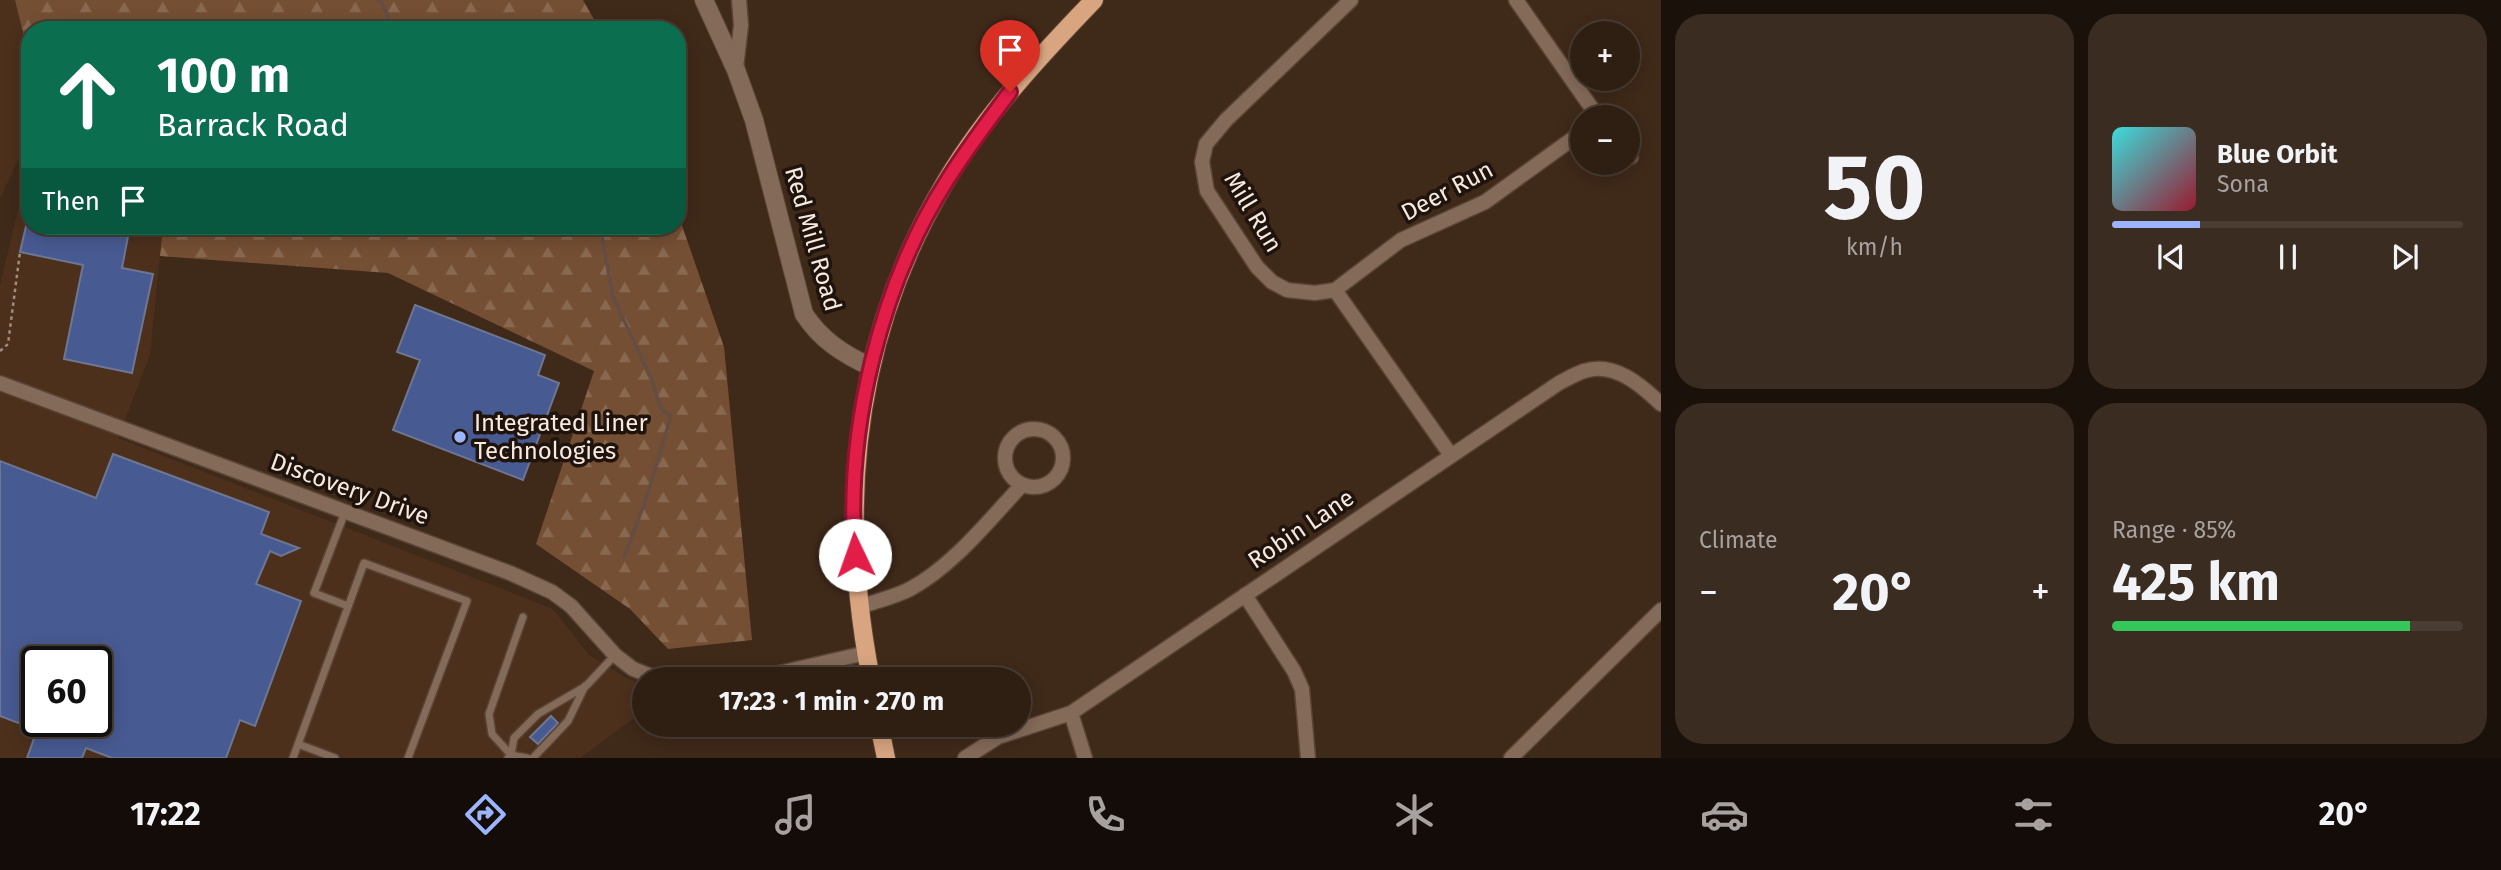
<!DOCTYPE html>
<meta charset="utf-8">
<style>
:root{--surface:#2f1f13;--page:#3b2c21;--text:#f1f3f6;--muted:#a7a2a0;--line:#4a3d33;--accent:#9bb4fd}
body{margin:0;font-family:"Fira Sans",sans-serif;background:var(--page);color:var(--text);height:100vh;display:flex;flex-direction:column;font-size:26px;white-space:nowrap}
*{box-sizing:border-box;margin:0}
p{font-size:23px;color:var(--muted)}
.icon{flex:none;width:38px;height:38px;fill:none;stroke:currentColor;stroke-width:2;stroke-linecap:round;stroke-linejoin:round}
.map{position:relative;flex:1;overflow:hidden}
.drawer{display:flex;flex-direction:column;gap:14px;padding:14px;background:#1a110a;width:840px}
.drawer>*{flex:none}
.hud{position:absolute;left:21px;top:21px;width:665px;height:214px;border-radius:28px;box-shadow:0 4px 18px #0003,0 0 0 2px var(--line);background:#0b6e4f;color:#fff;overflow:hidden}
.fabs{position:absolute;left:1570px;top:21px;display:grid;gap:14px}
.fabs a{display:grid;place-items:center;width:70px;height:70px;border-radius:50%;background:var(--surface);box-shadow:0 4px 18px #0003,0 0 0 2px var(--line);font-size:35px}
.speed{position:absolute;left:21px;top:646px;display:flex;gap:14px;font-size:35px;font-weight:700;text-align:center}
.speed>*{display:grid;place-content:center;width:91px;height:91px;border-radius:50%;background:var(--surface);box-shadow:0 4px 18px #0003,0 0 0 2px var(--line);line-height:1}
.speed .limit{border:4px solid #111;border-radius:10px;background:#fff;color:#111}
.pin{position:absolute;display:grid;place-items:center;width:60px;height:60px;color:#fff;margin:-72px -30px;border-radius:50% 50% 50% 0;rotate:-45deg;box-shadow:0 0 7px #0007}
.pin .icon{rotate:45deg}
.me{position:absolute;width:77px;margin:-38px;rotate:357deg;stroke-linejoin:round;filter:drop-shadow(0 0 5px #0008)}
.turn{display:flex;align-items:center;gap:24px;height:147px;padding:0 21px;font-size:32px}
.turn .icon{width:91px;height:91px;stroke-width:2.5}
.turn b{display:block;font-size:49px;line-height:60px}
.then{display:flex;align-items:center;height:66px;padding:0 21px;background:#0003;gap:14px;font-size:26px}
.big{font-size:52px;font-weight:700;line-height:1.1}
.drawer .card{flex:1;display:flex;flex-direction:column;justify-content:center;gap:10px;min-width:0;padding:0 24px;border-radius:28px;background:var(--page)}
.drawer .dial{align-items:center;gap:0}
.dial b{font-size:91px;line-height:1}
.song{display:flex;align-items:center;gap:21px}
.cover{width:84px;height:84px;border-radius:10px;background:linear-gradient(135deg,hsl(180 70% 55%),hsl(350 70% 35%))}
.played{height:7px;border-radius:4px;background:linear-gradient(90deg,var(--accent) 25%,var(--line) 25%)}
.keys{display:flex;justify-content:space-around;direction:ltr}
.heat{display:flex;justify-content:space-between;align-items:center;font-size:38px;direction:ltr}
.charge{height:10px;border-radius:5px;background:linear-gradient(90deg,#34c759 85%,var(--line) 0)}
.drawer .tiles{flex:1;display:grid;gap:14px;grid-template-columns:repeat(2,1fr)}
.trip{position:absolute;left:632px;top:667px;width:399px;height:70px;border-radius:35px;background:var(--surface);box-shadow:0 4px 18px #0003,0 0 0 2px var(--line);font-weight:700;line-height:70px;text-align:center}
.tabs{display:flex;height:112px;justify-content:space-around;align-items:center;background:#130c08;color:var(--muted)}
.tabs .icon{width:49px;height:49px}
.tabs .on{color:var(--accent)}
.tabs b{font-size:32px;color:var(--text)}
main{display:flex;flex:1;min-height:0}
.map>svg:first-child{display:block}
.built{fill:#4c301c;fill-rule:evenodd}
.forest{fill:url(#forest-firs)}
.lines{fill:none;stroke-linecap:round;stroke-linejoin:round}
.stream{stroke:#644d43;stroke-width:3.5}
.building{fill:#485a92;stroke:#6e7791;stroke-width:2;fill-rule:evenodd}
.service-casing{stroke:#594435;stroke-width:10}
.minor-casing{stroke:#594435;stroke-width:17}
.tertiary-casing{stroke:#594435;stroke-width:20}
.primary-casing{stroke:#594435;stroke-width:20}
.path{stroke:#9f8d80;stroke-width:2.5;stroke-dasharray:3.5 3.5;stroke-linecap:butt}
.service{stroke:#846a59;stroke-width:7}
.minor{stroke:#846a59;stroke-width:14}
.tertiary{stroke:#846a59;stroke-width:18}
.primary{stroke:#d9a581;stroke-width:18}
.route-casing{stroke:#92132f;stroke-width:18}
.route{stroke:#e11d48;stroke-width:12}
.poi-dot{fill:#9bb4fd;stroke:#1e140d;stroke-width:2.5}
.labels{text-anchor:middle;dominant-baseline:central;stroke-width:7;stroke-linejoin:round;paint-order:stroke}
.street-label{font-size:24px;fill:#f8e9df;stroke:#1e140d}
.poi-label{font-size:24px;fill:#f8e9df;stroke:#1e140d;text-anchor:start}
</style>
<main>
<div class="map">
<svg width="1661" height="758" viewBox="0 0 1661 758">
<defs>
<pattern id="forest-firs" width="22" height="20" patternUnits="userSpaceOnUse" patternTransform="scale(1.75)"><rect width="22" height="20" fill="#754f33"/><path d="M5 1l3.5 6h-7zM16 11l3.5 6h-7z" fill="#896850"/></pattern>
</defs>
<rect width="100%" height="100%" fill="#3f2919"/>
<!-- built -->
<path class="built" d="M0 0H15L30 61V136L0 198Z
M30 160V226H163L150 355 118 438 553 609 589 655 625 677 644 685V711L580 758H0V285ZM37 662H96V721H37Z"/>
<!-- forest -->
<path class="forest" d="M15 0H583L600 30H30V61Z
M677 211 724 347 752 640 668 649 630 609 536 544 594 371 388 273 160 256 163 226H677Z"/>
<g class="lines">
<!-- stream -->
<path class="stream" d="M378 0 382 3 392 27 426 30
M600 226 613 297 651 378 661 409 671 416 646 499 624 557"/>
</g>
<!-- building -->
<path class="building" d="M26 226H130L122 268 153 274 132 373 64 359 83 265 20 252Z
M415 305 545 355 538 375 559 383 523 480 393 430 420 360 397 352Z
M113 454 269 512 261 534 299 548 281 556 270 551 256 584 301 601 255 726 240 720 226 758H112L86 748 82 758H27L37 730 0 716V461L96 498ZM37 662H96V721H37Z
M551 716 558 723 538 744 530 737Z"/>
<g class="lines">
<!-- service casing -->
<g class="service-casing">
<path id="service" d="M345 512 314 593 348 606
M298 744 335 758
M511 755 492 734 489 714 523 617
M511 755 527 758
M293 758 364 563 467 601 408 758
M508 758 511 755 514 738 538 714 586 686 615 655
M533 758 568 721 585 686"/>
</g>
<!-- minor casing -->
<g class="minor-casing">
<path id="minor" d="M1351 0 1226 120 1206 144 1202 162 1207 191 1257 267 1272 282 1287 290 1315 293 1335 290 1450 454
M1516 0 1598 117
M736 68 741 25 739 0
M1628 153 1631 157
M1335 290 1401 240 1485 202 1582 132
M0 383 510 573 552 592 571 606 615 655 633 669 659 679
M1005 458a29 29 0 1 1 58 0a29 29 0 1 1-58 0Z
M1245 595 1294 671 1302 689 1308 758
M859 607C876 601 895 597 910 589 953 566 989 520 1022 485
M753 679 866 653
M1071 713 1085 758
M965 758 998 737 1071 713 1559 383C1567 379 1575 374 1584 371 1614 361 1641 385 1661 404
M1511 758 1661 610"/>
</g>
<!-- tertiary casing -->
<g class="tertiary-casing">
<path id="tertiary" d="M704 0 736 70 754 120 804 314C821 340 843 354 871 367"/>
</g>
<!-- primary casing -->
<g class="primary-casing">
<path id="primary" d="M871 679C837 505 854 335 946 181 986 114 1040 56 1094 0
M879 724 886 758"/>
</g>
<!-- path -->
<path class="path" d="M0 351 8 344 20 252"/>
<!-- service -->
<use href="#service" class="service"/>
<!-- minor -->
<use href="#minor" class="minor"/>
<!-- tertiary -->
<use href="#tertiary" class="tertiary"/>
<!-- primary -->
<use href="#primary" class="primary"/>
</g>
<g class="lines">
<!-- route casing -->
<g class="route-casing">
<path id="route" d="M855 555C845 430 880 285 948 179 967 149 988 121 1010 92"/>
</g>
<!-- route -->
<use href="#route" class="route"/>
</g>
<!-- markers -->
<circle class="poi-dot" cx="460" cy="437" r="7"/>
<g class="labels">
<!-- street labels -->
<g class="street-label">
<text transform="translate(1447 191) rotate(-28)">Deer Run</text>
<text transform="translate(1253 212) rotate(59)">Mill Run</text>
<text transform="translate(813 239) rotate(74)">Red Mill Road</text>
<text transform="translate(350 489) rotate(20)">Discovery Drive</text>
<text transform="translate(1301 529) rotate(-34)">Robin Lane</text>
</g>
<!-- poi labels -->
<g class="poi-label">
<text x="474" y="423">Integrated Liner<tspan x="474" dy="28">Technologies</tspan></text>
</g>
</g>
</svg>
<div class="fabs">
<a>+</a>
<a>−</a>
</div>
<div class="speed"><div class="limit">60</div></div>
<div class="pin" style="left:1010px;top:92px;background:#d93025"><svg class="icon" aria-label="arrive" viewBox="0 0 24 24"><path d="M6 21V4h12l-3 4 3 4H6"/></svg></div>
<svg class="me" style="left:855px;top:555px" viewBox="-20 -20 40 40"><circle r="19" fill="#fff"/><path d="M0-13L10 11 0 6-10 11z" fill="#e11d48"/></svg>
<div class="trip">17:23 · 1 min · 270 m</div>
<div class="hud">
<div class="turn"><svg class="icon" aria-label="ahead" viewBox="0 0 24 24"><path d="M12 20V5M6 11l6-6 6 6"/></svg><div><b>100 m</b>Barrack Road</div></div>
<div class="then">Then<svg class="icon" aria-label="arrive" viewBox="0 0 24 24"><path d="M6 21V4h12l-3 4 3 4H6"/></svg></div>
</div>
</div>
<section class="drawer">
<div class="tiles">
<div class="card dial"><b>50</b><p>km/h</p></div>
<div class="card">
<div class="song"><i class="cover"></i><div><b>Blue Orbit</b><p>Sona</p></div></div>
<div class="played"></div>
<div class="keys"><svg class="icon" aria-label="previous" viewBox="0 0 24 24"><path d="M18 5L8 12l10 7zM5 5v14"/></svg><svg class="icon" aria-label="pause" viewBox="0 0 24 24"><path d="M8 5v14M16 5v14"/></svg><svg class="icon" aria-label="next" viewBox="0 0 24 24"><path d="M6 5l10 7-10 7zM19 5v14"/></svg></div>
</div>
<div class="card"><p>Climate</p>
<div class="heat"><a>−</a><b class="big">20°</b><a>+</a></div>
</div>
<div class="card"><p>Range · 85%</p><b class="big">425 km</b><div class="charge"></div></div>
</div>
</section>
</main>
<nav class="tabs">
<b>17:22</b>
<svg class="icon on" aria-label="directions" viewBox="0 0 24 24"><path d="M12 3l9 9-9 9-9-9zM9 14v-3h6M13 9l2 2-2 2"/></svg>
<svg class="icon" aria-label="music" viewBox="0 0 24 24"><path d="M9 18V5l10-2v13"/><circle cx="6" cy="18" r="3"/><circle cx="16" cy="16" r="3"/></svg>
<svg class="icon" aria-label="phone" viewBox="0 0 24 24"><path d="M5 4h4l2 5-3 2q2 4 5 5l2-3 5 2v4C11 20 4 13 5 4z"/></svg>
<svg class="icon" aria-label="climate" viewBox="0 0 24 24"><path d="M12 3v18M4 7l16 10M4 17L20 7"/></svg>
<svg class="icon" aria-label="car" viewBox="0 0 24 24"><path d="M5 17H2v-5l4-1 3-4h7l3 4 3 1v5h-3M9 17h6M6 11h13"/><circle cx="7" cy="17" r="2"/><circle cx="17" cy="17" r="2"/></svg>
<svg class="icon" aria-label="filters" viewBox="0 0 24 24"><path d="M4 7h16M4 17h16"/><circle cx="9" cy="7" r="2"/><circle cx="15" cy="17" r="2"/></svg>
<b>20°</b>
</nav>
